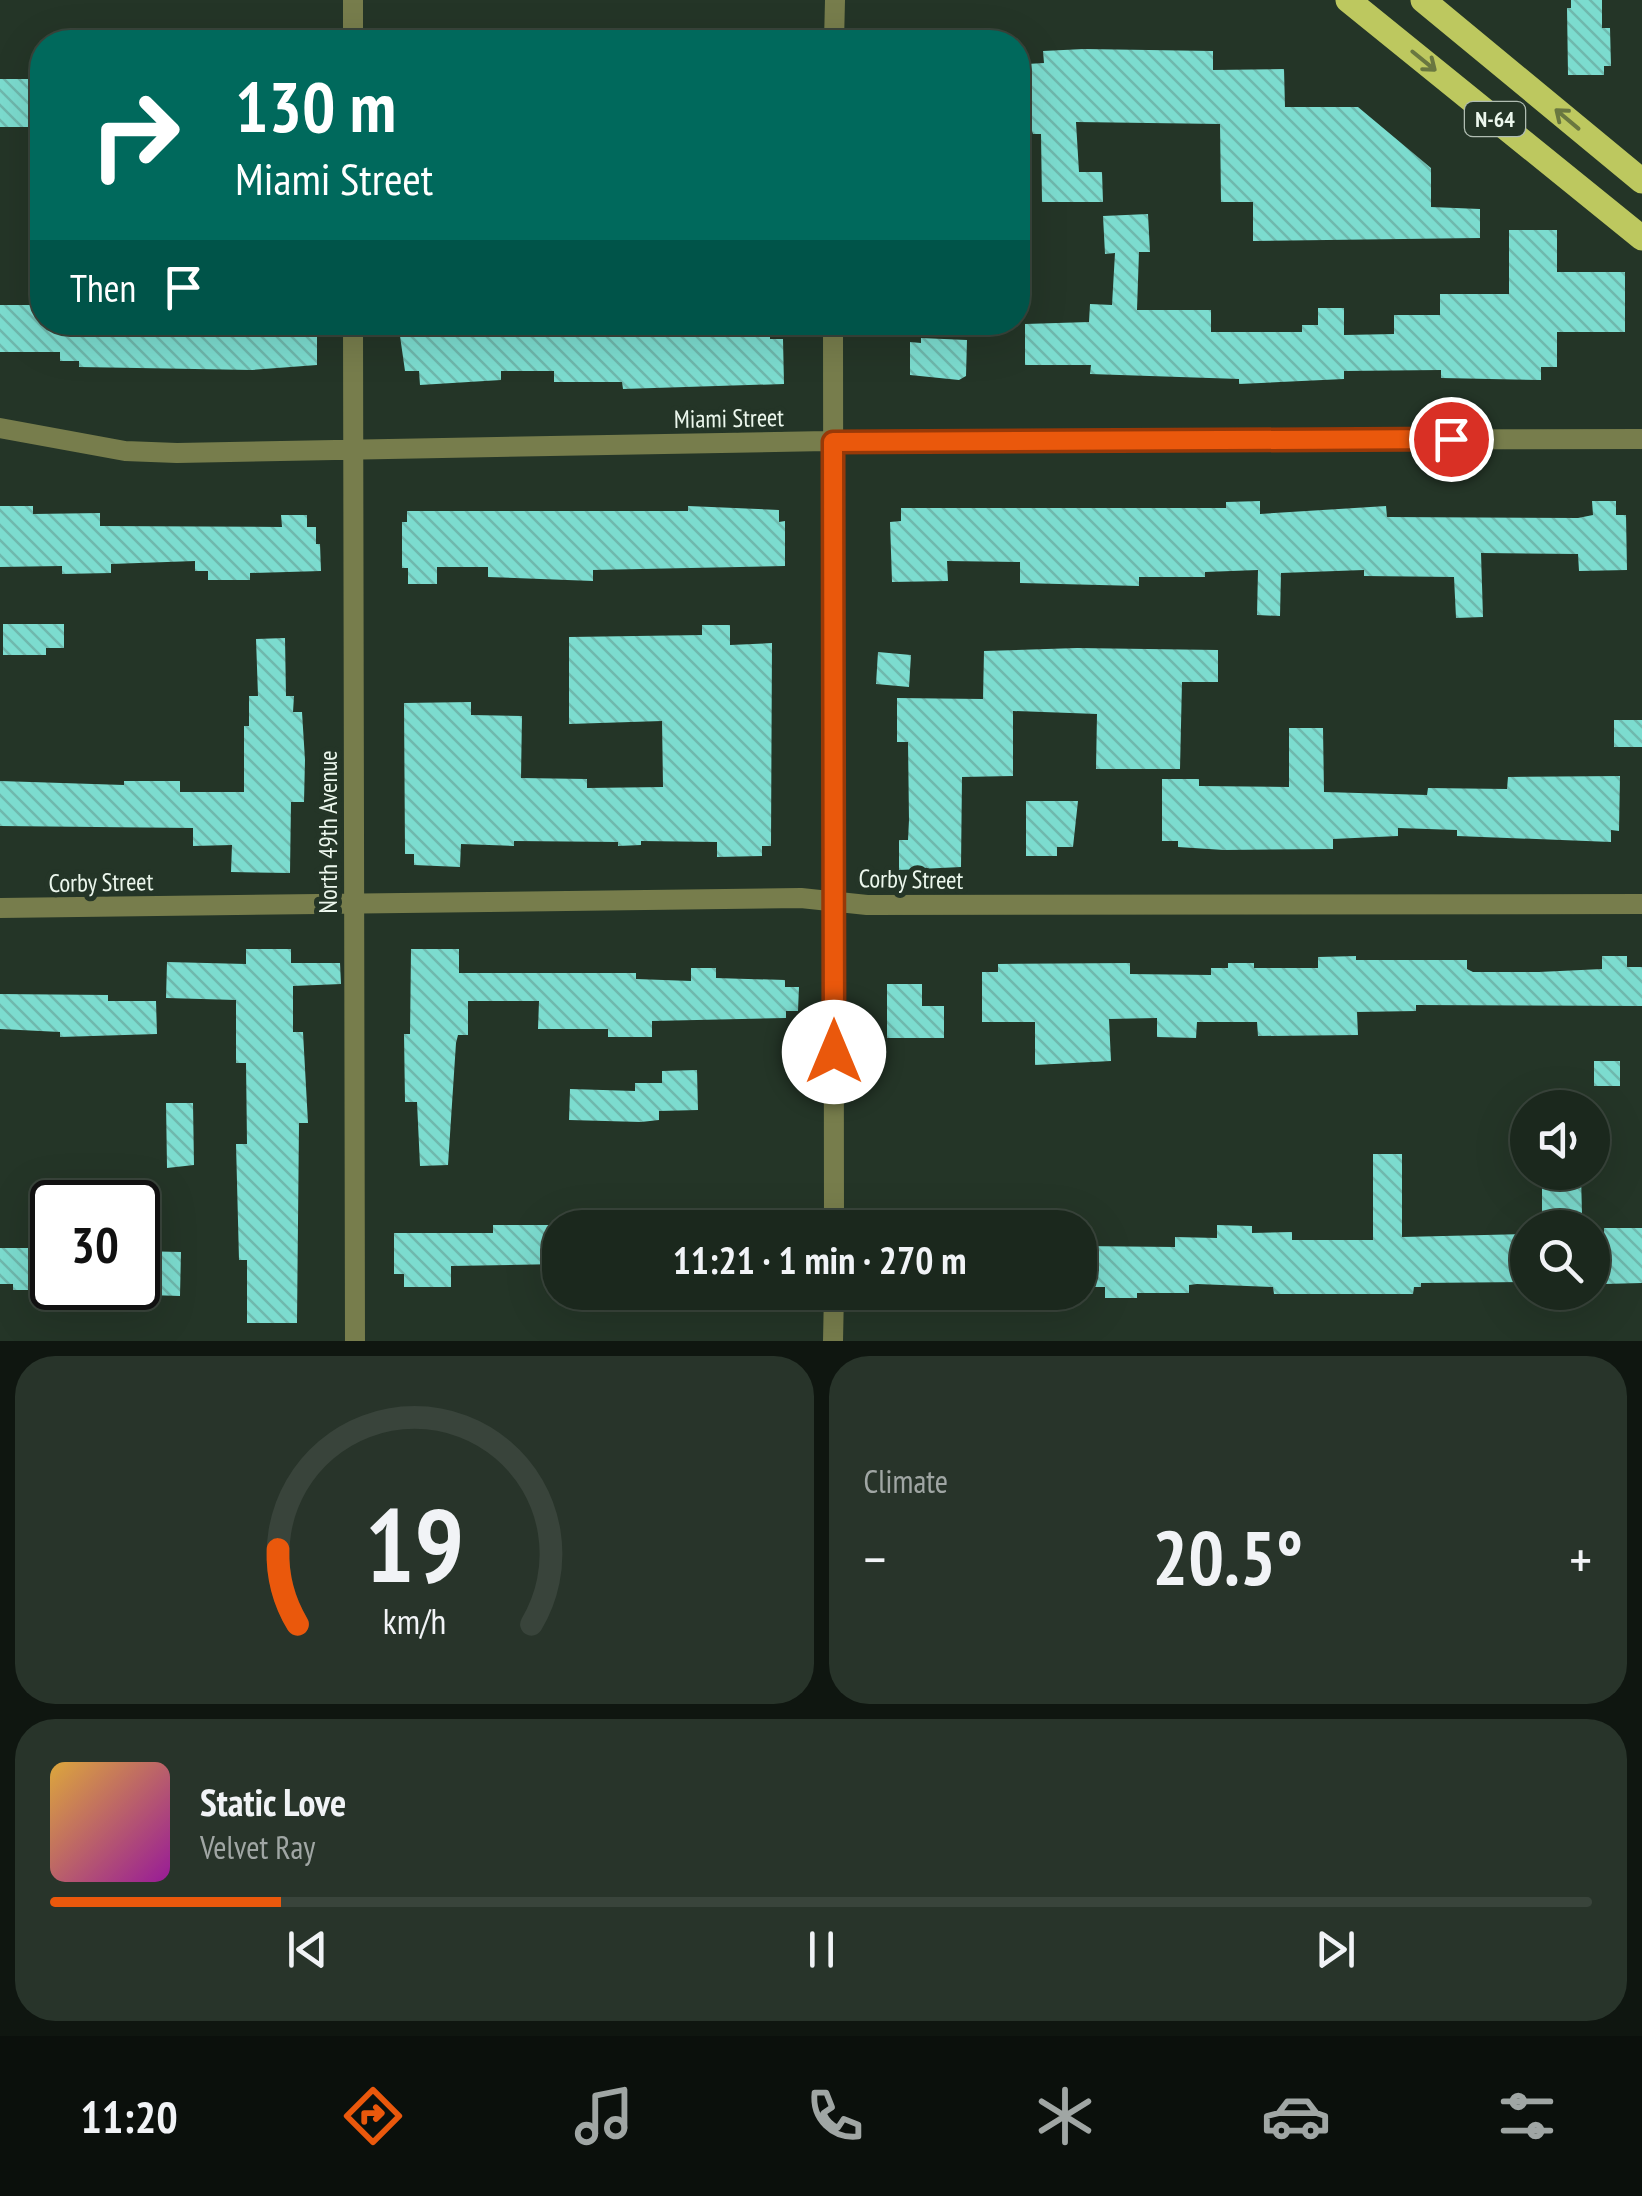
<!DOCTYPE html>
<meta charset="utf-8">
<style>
:root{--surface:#1b281d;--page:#28342a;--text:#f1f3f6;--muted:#a0a6a4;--line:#39443b;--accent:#ea580c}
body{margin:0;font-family:"PT Sans Narrow",sans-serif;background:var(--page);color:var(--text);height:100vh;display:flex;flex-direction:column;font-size:38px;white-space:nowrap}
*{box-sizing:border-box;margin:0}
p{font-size:32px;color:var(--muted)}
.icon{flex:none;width:55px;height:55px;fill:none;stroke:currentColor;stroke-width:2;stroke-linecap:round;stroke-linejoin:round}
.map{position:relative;height:1341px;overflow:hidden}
.sheet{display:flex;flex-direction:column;gap:15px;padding:15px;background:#0f1610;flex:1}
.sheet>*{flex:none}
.guide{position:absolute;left:30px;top:30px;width:1000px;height:305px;border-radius:40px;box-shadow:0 10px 40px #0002,0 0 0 2px var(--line);background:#00695c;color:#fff;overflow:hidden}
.controls{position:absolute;left:1510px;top:1090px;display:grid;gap:20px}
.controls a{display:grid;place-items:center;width:100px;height:100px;border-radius:50%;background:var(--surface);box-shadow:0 10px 40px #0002,0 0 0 2px var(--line);font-size:50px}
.speed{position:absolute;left:30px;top:1180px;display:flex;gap:20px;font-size:50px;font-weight:700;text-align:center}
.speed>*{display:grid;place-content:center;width:130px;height:130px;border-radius:50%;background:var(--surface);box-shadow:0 10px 40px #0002,0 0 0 2px var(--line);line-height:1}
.speed .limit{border:5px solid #111;border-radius:15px;background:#fff;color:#111}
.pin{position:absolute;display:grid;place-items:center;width:85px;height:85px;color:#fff;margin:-42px;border:5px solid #fff;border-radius:50%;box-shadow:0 2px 10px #0007}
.me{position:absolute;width:110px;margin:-55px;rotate:0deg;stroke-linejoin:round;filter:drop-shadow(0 0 8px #0008)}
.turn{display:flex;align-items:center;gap:35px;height:210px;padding:0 40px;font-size:45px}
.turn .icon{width:130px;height:130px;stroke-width:2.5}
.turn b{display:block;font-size:70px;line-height:85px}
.then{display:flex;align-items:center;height:95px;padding:0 40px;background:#0003;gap:20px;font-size:38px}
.big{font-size:75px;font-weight:700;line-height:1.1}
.sheet .widget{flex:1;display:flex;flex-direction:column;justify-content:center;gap:15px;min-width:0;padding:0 35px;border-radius:40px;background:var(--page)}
.sheet .dial{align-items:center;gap:0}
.dial svg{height:260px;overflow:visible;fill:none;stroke:var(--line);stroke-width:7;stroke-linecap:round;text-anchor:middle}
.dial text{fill:var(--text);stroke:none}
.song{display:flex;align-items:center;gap:30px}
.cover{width:120px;height:120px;border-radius:15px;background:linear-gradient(135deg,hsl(40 70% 55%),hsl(300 70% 35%))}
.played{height:10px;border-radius:5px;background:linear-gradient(90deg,var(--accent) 15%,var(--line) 15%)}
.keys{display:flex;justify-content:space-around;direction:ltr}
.heat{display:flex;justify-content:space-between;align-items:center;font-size:55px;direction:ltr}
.sheet .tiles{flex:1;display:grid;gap:15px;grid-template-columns:1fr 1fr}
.widget:last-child{grid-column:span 2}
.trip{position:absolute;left:542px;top:1210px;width:555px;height:100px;border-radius:40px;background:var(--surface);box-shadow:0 10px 40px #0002,0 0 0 2px var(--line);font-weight:700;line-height:100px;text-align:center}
.dock{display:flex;height:160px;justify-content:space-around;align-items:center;background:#0b100c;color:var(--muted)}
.dock .icon{width:70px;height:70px}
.dock .on{color:var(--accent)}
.dock b{font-size:45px;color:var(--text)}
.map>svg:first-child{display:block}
.building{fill:url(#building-back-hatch)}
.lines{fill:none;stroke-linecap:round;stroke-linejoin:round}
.minor{stroke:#777d4c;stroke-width:20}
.primary{stroke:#bdc85f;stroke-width:25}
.oneway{stroke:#697740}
.route-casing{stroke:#983908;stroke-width:25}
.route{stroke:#ea580c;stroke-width:18}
.labels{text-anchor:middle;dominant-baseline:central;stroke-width:10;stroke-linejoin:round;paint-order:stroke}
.shield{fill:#243527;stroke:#b0bdb2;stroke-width:2.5}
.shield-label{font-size:22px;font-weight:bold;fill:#ecf7ed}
.street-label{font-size:25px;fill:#ecf7ed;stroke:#243527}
</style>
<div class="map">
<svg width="1642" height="1341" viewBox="0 0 1642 1341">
<defs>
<pattern id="building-back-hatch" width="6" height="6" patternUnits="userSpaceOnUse" patternTransform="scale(2.5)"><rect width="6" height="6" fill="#7cdccf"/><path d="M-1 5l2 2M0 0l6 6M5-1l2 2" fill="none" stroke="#6fb8ad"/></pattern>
</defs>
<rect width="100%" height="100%" fill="#243527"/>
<!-- building -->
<path class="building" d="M1571 0H1602V28H1610L1611 66H1604V75H1568L1567 8H1571Z
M1084 49 1213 51V70L1284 69 1285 107H1358L1431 168V207L1480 209V238L1253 241V202H1221L1220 124 1076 122 1079 172H1102L1103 202H1042L1041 134H1033L1029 123 1027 64 1044 63 1043 51Z
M0 79H42V113H32V127H0Z
M1148 214 1150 252H1139L1137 310H1211V332H1302V325H1318V308H1344V335L1394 334V315H1440V294H1509V230H1557V272H1625V332H1557V367H1541V380L1441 378V370L1344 371V379L1239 384V379L1090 374 1091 365H1025V324L1089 322 1090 304 1112 305 1115 253 1105 254 1103 216Z
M0 305H42V322H317V365L252 370 79 367V361H60V352H0Z
M542 322 654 324 655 337 770 335V339H783L784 384 623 389 622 382H554V371H501V380L420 385 419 371H405L399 329 542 331Z
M921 338 967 340 966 376 959 380 910 375V342L921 343Z
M1260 501V514L1386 506 1387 517 1578 518 1593 515 1592 501H1616V515H1626L1627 570 1579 571 1578 554 1481 553 1483 617 1456 618 1454 577 1364 576V570L1281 573 1280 616 1257 615 1258 570 1205 572V577H1139V586L1020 583V562L947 561 948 581 892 582 890 522 901 521V508H1226V502Z
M0 506H33V514L100 513V526L282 527 281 515H307V527H316V544H320L321 571 250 573V580H208V571H195V561L111 564V573L62 574V566L0 567Z
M688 506 779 510V522L785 521V566L593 570V581L488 577V567H437V584H408V568H402V522H407V511H688Z
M3 624H64V648H46V655H3Z
M702 625H730V645L772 643 771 846H762V856L717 857V842L641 841V845L618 846V842L514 841V846L461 844 460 867 414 865V854H405L404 703 471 702V715L522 716 521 778 587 779V788L663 787 662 721 569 724V637L702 635Z
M285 638 286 696H294L293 712H302L305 760 304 802H291L290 873 231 872 232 845 193 846V828L0 826V781L124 785V781H180V792H244V726H249V696H258L256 639Z
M1077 648 1218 650V682H1182L1180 769H1096L1097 714 1013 711V776L962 777 961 867 899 870V840H908L909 820 908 742H897V698L983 699 984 651Z
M878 652 911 655 909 687 876 684Z
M1614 720H1642V747H1614Z
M1289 728H1323L1324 792 1427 795 1428 788 1507 789 1508 777 1620 776 1619 831 1611 830V842L1457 836V830L1398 828V836L1333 839V849L1224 850 1178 847V841H1162V779H1199V786L1289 787Z
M1026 801H1078L1073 847H1057V856H1026Z
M246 949H291V963H340L341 984 293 986V1032H303L308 1123H299L297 1323H247V1260H239L236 1144H247L246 1063H236V1000L166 998 167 962 246 964Z
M411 949H459V973H636V979L691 981V968H716V978L785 980V987H799L798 1011H786V1018L652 1021V1037H608V1029H538L539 1001H468V1035H458L456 1043 448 1165 420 1166 417 1102H405L404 1034H410Z
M1356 956V960H1467V969L1473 972H1539L1602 969V956H1627V967H1642V1006L1416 1005V1011L1357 1012 1358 1035 1258 1036 1257 1022H1197L1196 1038 1157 1037V1018L1109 1019 1111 1061 1035 1065V1022H982V972H998V964L1130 963V974L1211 975V968H1228V963H1254V968H1318V957Z
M887 984H922V1006H944V1038H887Z
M0 994 108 995V1001H156L157 1034 60 1037V1032L0 1029Z
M1594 1061H1620V1086H1594Z
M697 1070 698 1110 659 1111V1120L641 1122 569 1120 570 1089 635 1091V1083H662V1071Z
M166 1103H193L194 1165 167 1168Z
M1373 1154H1402V1237L1528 1234V1282L1421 1283V1287H1414L1413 1294H1274L1273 1287 1197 1284 1189 1285V1293H1137V1298H1105V1287H1080V1246L1175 1247V1237L1217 1238V1225L1252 1226V1233L1292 1232V1240H1373Z
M1542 1175H1581L1582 1214 1542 1215Z
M493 1225H560V1264L451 1266V1287H404V1274H394V1233H493Z
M1604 1228H1642V1283L1605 1284Z
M0 1248H41V1290H13V1284H0Z
M138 1251 181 1252 180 1296 149 1295V1289H138Z"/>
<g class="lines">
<!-- minor -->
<path class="minor" d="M353 0V42
M834 42 835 0
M353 322 355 1341
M833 322 834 1228
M0 428 125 451 177 453 879 440 1642 439
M0 908 801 898 867 905 1642 904
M833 1341 834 1292"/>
<!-- primary -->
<path class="primary" d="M1348 0 1642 238
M1423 0 1642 181"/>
</g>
<!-- one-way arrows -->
<defs><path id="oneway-shaft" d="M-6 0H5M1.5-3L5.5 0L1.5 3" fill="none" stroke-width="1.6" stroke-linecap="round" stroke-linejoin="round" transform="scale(2.5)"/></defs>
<g class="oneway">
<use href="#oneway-shaft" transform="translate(1424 61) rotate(39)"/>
<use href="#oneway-shaft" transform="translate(1567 119) rotate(-140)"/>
</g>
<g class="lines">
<!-- route casing -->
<g class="route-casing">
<path id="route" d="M834 1052 833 442 1451 439"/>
</g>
<!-- route -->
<use href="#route" class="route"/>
</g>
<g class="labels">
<!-- shield labels -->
<rect class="shield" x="1465" y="102" width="60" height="34" rx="8"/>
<g class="shield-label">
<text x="1495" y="119">N-64</text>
</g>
<!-- street labels -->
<g class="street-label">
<text transform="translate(729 418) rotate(-1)">Miami Street</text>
<text transform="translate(328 832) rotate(-90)">North 49th Avenue</text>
<text transform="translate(911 879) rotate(1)">Corby Street</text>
<text transform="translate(101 882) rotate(-1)">Corby Street</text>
</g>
</g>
</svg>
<div class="controls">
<a><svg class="icon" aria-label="sound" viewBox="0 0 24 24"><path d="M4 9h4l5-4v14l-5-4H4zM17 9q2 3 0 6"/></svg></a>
<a><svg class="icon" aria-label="search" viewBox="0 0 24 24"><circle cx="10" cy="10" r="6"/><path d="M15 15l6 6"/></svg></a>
</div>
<div class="speed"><div class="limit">30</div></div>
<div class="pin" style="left:1451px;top:439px;background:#d93025"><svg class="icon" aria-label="arrive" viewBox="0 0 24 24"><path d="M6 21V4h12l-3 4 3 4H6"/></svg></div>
<svg class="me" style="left:834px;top:1052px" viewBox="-20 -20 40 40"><circle r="19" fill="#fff"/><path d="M0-13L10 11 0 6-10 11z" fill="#ea580c"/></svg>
<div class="trip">11:21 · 1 min · 270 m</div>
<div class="guide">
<div class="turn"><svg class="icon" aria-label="right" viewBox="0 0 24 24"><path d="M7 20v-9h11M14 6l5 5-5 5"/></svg><div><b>130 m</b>Miami Street</div></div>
<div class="then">Then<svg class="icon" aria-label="arrive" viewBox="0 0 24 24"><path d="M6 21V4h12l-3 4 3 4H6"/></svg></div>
</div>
</div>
<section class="sheet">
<div class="tiles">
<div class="widget dial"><svg viewBox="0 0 100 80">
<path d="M14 69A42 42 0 1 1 86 69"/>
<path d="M14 69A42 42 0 0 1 8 46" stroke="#ea580c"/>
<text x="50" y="56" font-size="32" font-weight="700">19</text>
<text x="50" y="72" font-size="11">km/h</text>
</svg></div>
<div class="widget"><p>Climate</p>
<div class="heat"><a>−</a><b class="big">20.5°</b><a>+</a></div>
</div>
<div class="widget">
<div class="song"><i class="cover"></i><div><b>Static Love</b><p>Velvet Ray</p></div></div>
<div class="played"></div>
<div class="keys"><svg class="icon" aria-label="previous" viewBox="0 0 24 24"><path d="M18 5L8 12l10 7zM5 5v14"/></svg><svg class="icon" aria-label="pause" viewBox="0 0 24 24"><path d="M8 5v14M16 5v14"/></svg><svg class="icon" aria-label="next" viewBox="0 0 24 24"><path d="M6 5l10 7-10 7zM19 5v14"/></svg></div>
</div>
</div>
</section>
<nav class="dock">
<b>11:20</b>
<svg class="icon on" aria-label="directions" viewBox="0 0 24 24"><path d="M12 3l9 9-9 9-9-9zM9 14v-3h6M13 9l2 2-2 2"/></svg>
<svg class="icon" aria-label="music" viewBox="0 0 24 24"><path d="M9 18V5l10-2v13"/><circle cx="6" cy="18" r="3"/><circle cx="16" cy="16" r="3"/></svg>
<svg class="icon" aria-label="phone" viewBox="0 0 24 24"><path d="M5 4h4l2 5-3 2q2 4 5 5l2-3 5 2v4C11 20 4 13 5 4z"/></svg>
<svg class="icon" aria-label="climate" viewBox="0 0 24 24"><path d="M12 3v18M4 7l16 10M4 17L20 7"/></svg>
<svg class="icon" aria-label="car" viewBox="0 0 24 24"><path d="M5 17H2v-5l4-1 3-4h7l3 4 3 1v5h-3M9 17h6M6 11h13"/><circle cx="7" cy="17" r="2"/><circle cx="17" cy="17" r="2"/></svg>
<svg class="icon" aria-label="filters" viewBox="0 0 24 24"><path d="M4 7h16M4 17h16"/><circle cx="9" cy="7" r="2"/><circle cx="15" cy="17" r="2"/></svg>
</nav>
